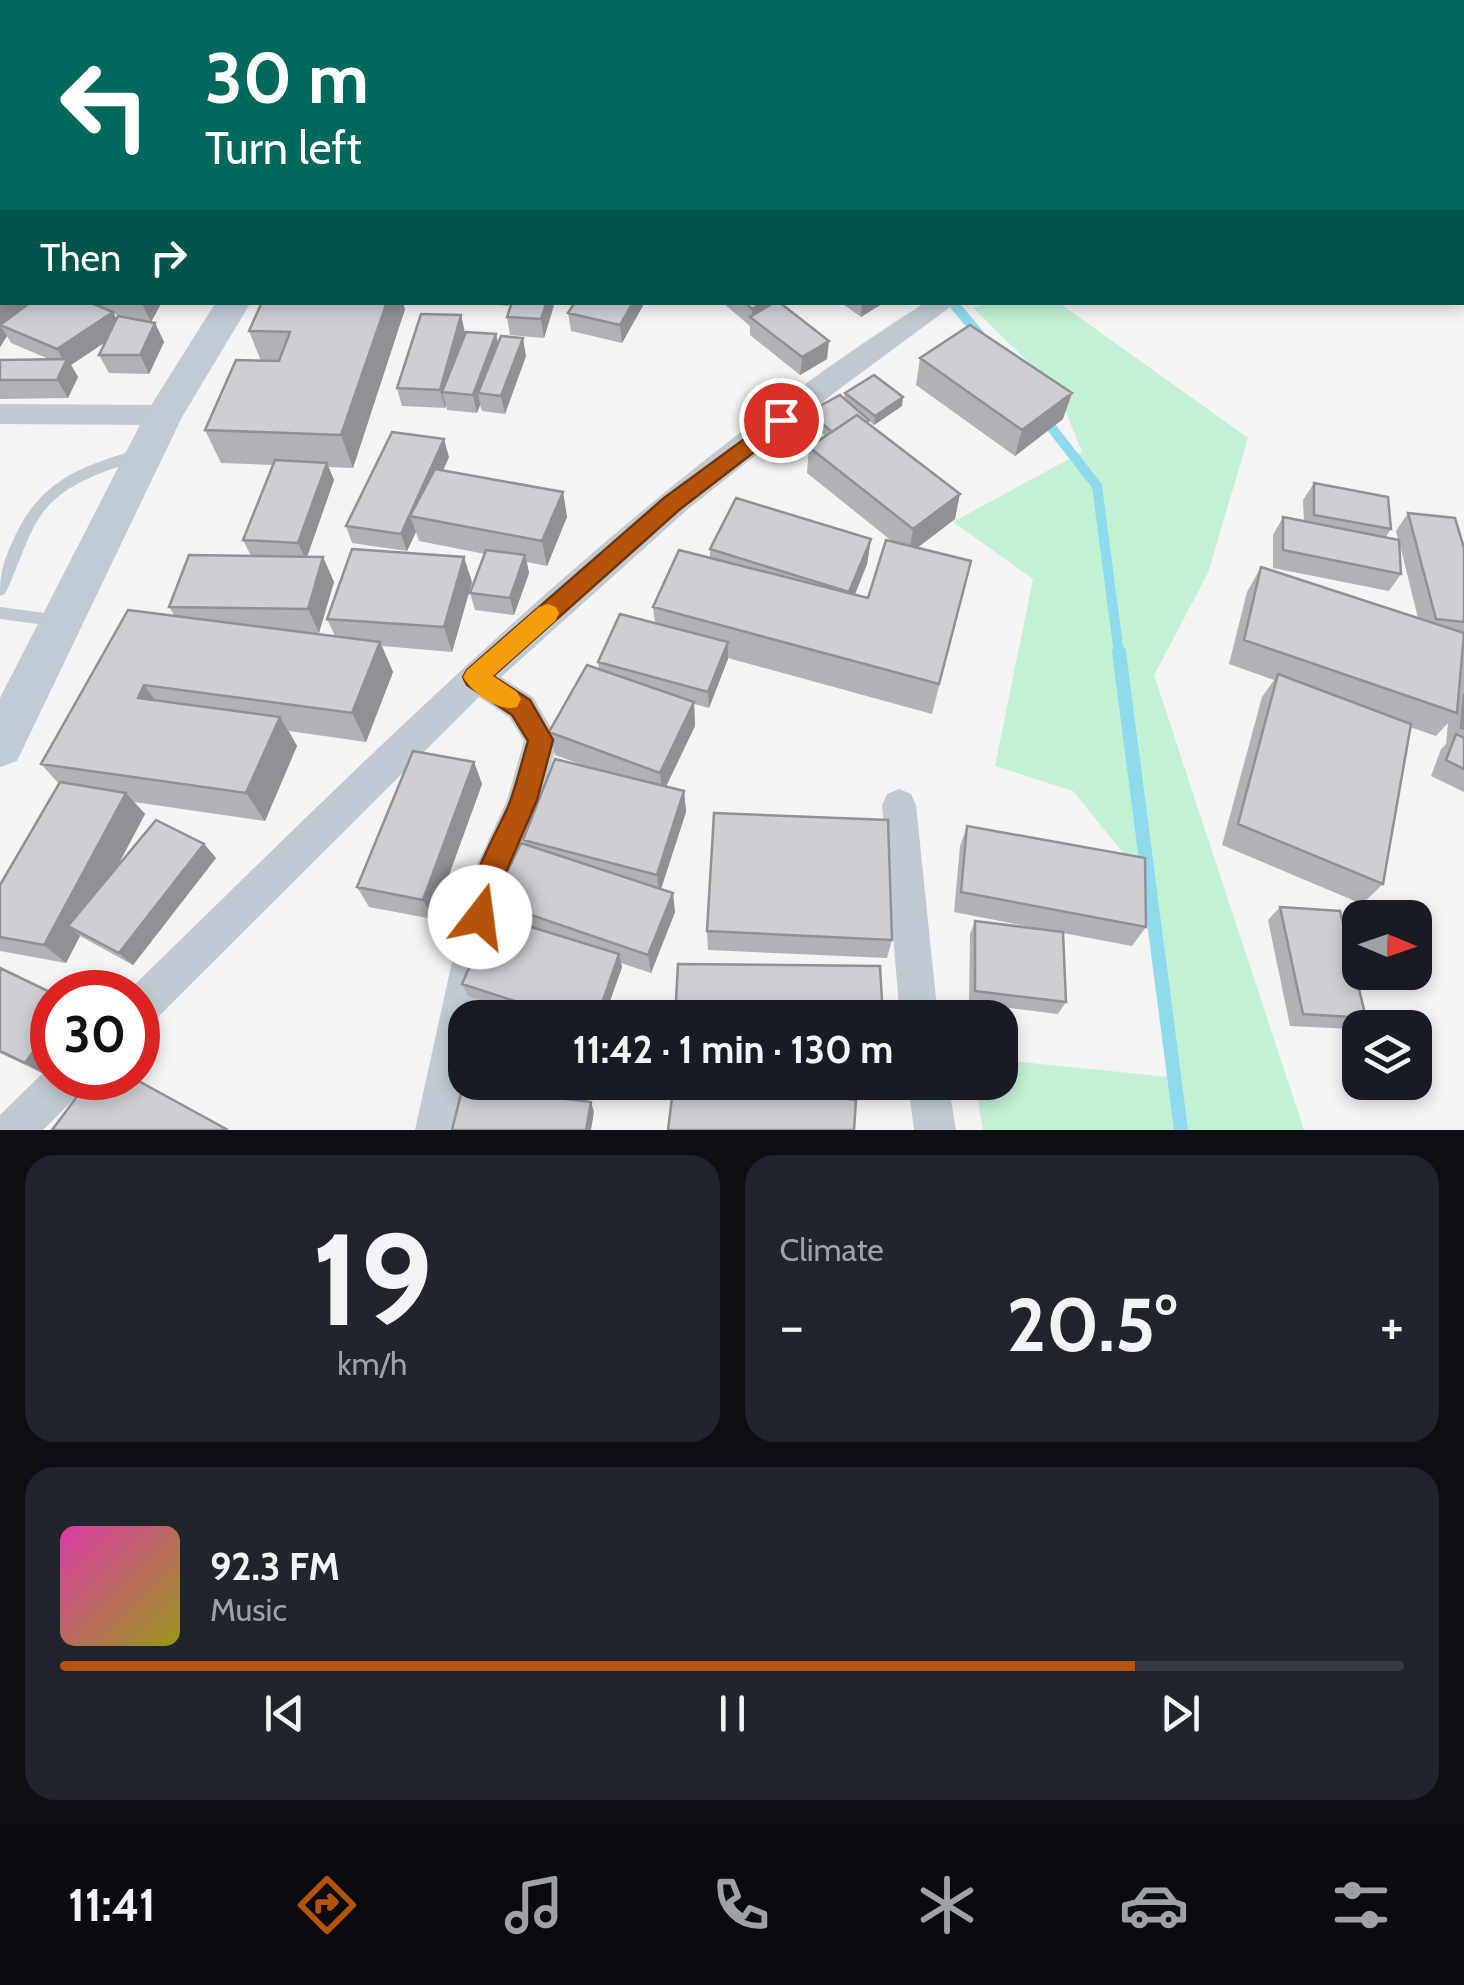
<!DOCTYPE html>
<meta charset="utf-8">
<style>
:root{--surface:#171b24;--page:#20242c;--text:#f1f3f6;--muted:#9ea1a6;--line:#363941;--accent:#b45309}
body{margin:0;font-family:Cabin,sans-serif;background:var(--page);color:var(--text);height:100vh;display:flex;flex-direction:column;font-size:38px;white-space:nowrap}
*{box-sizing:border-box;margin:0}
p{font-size:32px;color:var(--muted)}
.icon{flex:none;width:55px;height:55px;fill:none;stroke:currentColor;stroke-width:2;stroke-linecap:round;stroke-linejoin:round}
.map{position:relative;height:1130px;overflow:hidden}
.side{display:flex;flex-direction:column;gap:25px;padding:25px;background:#0d0f14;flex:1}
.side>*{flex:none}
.top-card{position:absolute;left:0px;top:0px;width:1465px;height:305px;box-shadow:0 5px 15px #0003;background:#00695c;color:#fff;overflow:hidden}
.needle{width:65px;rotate:92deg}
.tools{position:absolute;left:1342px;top:900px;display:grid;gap:20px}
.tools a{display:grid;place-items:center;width:90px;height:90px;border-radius:20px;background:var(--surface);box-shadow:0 5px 15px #0003;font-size:50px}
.speed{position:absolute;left:30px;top:970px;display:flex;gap:20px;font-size:50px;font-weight:700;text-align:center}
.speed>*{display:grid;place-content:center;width:130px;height:130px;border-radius:50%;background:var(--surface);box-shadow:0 5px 15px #0003;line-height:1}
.speed .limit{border:15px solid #d22;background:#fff;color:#111}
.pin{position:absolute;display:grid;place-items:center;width:85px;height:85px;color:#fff;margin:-42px;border:5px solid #fff;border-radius:50%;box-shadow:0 2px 10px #0007}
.me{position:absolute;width:110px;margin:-55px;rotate:15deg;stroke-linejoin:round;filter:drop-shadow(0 0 8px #0008)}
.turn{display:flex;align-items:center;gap:35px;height:210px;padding:0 40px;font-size:45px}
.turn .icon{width:130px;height:130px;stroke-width:2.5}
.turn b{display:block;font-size:70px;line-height:85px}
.then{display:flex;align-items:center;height:95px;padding:0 40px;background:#0003;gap:20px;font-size:38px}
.big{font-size:75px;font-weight:700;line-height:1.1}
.side .tile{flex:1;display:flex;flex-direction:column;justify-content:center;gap:15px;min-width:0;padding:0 35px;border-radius:30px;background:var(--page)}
.side .dial{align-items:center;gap:0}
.dial b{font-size:130px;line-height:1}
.song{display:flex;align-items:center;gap:30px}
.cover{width:120px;height:120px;border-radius:15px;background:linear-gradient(135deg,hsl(320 70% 55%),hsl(60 70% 35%))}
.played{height:10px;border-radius:5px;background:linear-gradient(90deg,var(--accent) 80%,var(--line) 80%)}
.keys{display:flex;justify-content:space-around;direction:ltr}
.heat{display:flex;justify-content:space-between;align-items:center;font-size:55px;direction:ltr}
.side .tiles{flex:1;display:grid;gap:25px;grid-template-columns:1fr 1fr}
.tile:last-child{grid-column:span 2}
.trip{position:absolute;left:448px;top:1000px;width:570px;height:100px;border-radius:30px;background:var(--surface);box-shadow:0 5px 15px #0003;font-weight:700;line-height:100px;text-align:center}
.tab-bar{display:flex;height:160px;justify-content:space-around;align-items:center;background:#090b0e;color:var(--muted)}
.tab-bar .icon{width:70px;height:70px}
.tab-bar .current{color:var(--accent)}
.tab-bar b{font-size:45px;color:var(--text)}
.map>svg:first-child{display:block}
.green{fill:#c3f1d5}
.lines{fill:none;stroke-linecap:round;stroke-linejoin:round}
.stream-far1{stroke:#90daee;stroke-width:10}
.stream{stroke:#90daee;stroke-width:14}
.service{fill:#c1cad2;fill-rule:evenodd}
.minor{fill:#c1cad2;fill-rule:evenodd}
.secondary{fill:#c1cbd6;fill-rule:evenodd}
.wall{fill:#b0b2b7}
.shaded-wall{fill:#909195}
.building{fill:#cdcfd5;stroke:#909195;stroke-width:2.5}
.route{fill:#b45309;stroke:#753606;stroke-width:2.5}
.slow{fill:#f59e0b}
</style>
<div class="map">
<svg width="1464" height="1130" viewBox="0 0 1464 1130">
<rect width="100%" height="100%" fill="#f5f3f3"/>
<!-- green -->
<path class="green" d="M989 303H1059L1248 438 1208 573 1154 675 1304 1130H983L975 1083 1000 1082V1060L1178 1078 1158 896 1073 791 995 766 1033 579 953 522 1082 452 1057 390 973 308Z"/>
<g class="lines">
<!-- stream-far1 -->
<path class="stream-far1" d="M952 302 984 340
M1044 418 1097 486 1119 654"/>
<!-- stream -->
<path class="stream" d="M1119 652 1181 1130"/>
<!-- service -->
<path class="service" d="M138 449 143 450 145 454 143 458C107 471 64 482 41 515 25 539 18 568 5 594L0 596C0 570 4 560 15 536 42 479 81 467 138 449Z
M0 607 60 615 65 617 68 621 65 625 60 627 0 619Z"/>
<!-- minor -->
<path class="minor" d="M1094 0H1116L1117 2H1095Z
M1464 64V77H1462V64Z
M926 302H957L838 390 688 509 501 677 533 697 558 740 541 800 506 880 479 1018H465L466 1082 457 1130H415L470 880 507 800 524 741 509 717 479 697 152 1023 138 1028V992H127C376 750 631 489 926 302Z
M0 404 164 405 174 408 178 415 174 422 164 425 0 424Z
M899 789 911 794 916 805 938 1018H900L882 805 887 794Z
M52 1064V1078H87L81 1092 43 1130H0V1115Z
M908 1082H948L956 1130H914Z"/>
<!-- secondary -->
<path class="secondary" d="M216 302H251L182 417 17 761 0 767V698L145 415Z"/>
</g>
<!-- wall -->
<path class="wall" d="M218 0H297L295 2H242Z
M409 0H662L661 2H408Z
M690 0H747V2H690Z
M1280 0H1336L1335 2H1285Z
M0 34H2V145L0 141 2 136H0Z
M1464 161V192L1462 191V162Z
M0 209 2 302 25 307 101 308 98 302H162L151 322 114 314 116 319 155 323 164 342 149 374 109 373 99 355 105 342 71 365 78 377 68 398 0 399V360L49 359 11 343 7 336 0 347Z
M469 302H510L508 306Z
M555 302 544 338 510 335 507 317Z
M575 302H645L622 343 571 331 568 313Z
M722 302H779L827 359 800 375 750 335V326Z
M840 302H885L861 317Z
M405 309 353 468 328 467 334 480 307 556 323 557 334 582 319 633H308L335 636 327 619 472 582 452 652 382 646 393 672 366 742 289 731 297 746 265 821 134 802 145 814 117 867 204 844 216 858 133 965 80 936 66 963 0 951V885L59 784 41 764 175 616 169 607 251 556 243 540 273 465 221 463 205 430 261 361 249 331Z
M461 315 465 333 496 334 498 344 526 356 505 414 482 411 480 405 477 413 447 410 446 405 445 408 402 406 397 388Z
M920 358 1063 419 1015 456 916 385Z
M845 393 902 406 874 425 869 421V424L955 519 917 548 971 561 932 714 728 658 709 708 694 704 695 726 666 786 684 791 686 812 661 889 675 912 651 973 621 963 622 967 604 1018H536L468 996 462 984 499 918 493 902 524 844 523 840 588 767 555 755 549 732 599 669 598 662 655 623 653 607 710 558V549L871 539 867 564 855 595 868 598 893 542 807 473 809 447 826 436 808 421 809 412 844 399Z
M449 457 443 470 563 492 567 517 547 566 527 562 529 573 514 615 475 610 470 593 485 554 419 541 416 532 407 551 352 543 346 526Z
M1314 483 1391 529 1385 538 1398 540 1396 531 1408 513 1464 548V792L1431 776 1441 749 1446 744 1448 723 1436 736 1410 727 1383 884 1362 904 1222 845 1262 697 1274 680 1229 664 1247 592 1261 567 1418 618 1399 541 1401 574 1389 591 1273 568V535L1283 517 1304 522 1303 500Z
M474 762 482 784 433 919 369 907 357 887Z
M967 826 1146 927 1132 946 1063 933 1066 1002 1058 1014 969 1003 970 934 975 921 1052 931 954 912 960 846Z
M1280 907 1366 1018 1351 1029 1290 1026 1268 920Z
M707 931 892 940 887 958 708 950Z
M0 968 42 1073 0 1053Z
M467 1082H601L599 1098 469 1086Z"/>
<!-- shaded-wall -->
<path class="shaded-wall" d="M0 0H22L23 2H2V28L0 30Z
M32 0H50L46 2H33Z
M117 0H142L140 2H114Z
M1321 0H1336L1335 2H1320Z
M2 235V262L1 263 0 237Z
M2 277V302H28L11 330 0 325V281Z
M141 302H162L151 322Z
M387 302H403L405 309 353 468 341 435Z
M547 302H555L544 338 541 319Z
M633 302H645L622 343 620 325Z
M764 302H775L752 318V309Z
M862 302H885L861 317Z
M113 312 122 331 71 365 78 377 68 398 57 380 65 363 57 349Z
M461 315 465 333 442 392 446 405 445 408 440 390Z
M155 323 164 342 149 374 140 355Z
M0 325 7 336 0 347Z
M496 334 500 352 478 393 480 405 477 413 473 395Z
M523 338 526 356 505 414 501 396Z
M829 341 827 359 800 375 802 357Z
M1072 393 1063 419 1015 456 1022 430Z
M903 397 902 406 874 425 875 416Z
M444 439 449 457 422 518 410 516 416 532 407 551 401 534Z
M327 463 334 480 306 560 298 543Z
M563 492 567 517 547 566 542 541Z
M960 494 955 519 909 554 913 529Z
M871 539 867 564 846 616 849 592Z
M525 555 529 573 514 615 510 598Z
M323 557 334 582 319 633 308 609Z
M464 557 472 582 452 652 444 627Z
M380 642 393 672 366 742 352 713Z
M728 642V659L709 708 708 692Z
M144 685 166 715 138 698Z
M694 702 695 726 662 795 660 773Z
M280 717 297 746 265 821 246 793Z
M474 762 482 784 433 919 423 900Z
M684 791 686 812 659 895 657 875Z
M126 793 145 814 82 933 68 926 80 936 66 963 44 945Z
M204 844 216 858 133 965 119 953Z
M673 893 675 912 651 973 648 955Z
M619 954 622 967 604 1018H597Z
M52 1025V1058L42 1073 25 1063Z
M596 1082H601L599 1098 596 1088Z
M591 1102 594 1112 591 1130H586Z"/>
<!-- building -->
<path class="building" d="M85 0H117L114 2H82Z
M409 0H531L530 2H408Z
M1225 0H1276L1281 2H1220Z
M0 34H2V65L0 68Z
M2 72V110H0V75Z
M0 209H2V235L0 237Z
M0 262H2V277L0 281Z
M31 302H89L113 312 57 349 0 325Z
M262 302H387L341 435 205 430 236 360 279 361 290 332 249 331Z
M512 302H547L541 319 507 317Z
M575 302H633L620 325 568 313Z
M744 302H764L752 309Z
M775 302H779L829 341 802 357 750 317Z
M421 314 461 315 440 390 397 388Z
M118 316 155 323 140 355H99Z
M970 325 1072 393 1022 430 920 358Z
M466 332 496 334 473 395 442 392Z
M501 336 523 338 501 396 478 393Z
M67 359 57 380H0V360Z
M874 375 903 397 875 416 845 393Z
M840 395 869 420 866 422 857 415 832 432 809 412Z
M857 415 960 494 913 529 809 447Z
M392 432 444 439 401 534 346 526Z
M275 460 327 463 298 543 243 540Z
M435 469 563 492 542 541 410 516Z
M1314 483 1388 497 1391 529 1314 515Z
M736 498 871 539 849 592 710 549Z
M1408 513 1455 518 1464 548V622L1436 619Z
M1283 517 1399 540 1401 574 1283 550Z
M886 540 971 561 939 684 653 607 679 550 868 598Z
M352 549 464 557 444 627 327 619Z
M486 550 525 555 510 598 470 593Z
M189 555 323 557 308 609 169 607Z
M1261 567 1464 633 1457 713 1244 640Z
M128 610 380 642 352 713 144 685 138 698 280 717 246 793 41 764Z
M620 614 728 642 708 692 598 662Z
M587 665 694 702 660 773 549 732Z
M1278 674 1411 724 1383 884 1238 824Z
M1464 694V729L1461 728Z
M1456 734 1464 738V769L1446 760Z
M413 751 474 762 423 900 357 887Z
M555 759 684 791 657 875 523 840Z
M60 782 126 793 44 945 0 937V885Z
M714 813 888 820 892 940 707 931Z
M156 820 204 844 119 953 68 926Z
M967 826 1145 858 1146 927 961 892Z
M521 843 673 893 648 955 493 902Z
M1280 907 1340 911 1366 1018 1303 1014Z
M492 915 619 954 597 1018H567L462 984Z
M975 921 1063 932 1066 1002 975 991Z
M678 964 880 966 883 1018H675Z
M0 968 52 993V1025L25 1063 0 1051Z
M91 1078H133L228 1130H52Z
M532 1082H596V1088Z
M674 1082H715L856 1100 854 1130H668Z
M463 1086 591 1102 586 1130H452Z"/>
<!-- route -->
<path class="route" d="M781 412 792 420 789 425 679 510 493 676 530 700 553 740 537 800 502 881 490 927 480 931 470 927C457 895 498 833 510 802 517 782 522 761 528 741L512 715 467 685 463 677 467 670 664 498Z"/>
<!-- slow -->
<path class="slow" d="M548 604 556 607 559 613 556 620 493 676 517 692 521 699 517 707C499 713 472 692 463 677L467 670 539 607Z"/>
</svg>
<div class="tools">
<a><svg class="needle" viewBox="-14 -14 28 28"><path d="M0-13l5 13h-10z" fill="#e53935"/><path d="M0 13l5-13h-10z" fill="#9ea1a6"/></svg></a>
<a><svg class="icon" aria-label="layers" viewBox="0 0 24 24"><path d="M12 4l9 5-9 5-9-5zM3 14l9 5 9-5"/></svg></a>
</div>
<div class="speed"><div class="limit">30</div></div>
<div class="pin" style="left:781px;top:420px;background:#d93025"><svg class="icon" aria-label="arrive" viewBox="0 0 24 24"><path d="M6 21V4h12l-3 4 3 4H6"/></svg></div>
<svg class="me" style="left:480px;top:917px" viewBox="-20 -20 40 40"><circle r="19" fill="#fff"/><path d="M0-13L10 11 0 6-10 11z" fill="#b45309"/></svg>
<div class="trip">11:42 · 1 min · 130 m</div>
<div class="top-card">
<div class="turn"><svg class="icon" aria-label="left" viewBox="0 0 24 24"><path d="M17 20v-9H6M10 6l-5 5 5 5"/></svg><div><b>30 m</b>Turn left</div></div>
<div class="then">Then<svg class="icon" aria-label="right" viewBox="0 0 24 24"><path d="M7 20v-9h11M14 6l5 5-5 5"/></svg></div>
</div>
</div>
<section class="side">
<div class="tiles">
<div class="tile dial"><b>19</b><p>km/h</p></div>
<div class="tile"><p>Climate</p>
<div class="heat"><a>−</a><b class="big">20.5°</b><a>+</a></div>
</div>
<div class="tile">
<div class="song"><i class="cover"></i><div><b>92.3 FM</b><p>Music</p></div></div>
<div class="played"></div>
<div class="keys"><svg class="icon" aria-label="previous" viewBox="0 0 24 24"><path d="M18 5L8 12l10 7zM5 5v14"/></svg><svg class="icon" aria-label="pause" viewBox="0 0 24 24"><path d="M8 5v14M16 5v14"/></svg><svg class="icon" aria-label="next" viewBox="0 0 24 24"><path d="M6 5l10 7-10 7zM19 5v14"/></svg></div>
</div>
</div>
</section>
<nav class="tab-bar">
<b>11:41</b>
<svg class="icon current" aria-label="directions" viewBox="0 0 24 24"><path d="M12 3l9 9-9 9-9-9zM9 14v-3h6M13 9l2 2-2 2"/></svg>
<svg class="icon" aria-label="music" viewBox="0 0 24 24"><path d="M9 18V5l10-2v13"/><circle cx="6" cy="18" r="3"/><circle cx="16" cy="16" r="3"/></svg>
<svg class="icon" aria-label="phone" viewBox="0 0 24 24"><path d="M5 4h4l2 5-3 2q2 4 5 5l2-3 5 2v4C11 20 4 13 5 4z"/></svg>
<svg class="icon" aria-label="climate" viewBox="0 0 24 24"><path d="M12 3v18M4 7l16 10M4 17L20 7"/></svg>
<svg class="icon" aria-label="car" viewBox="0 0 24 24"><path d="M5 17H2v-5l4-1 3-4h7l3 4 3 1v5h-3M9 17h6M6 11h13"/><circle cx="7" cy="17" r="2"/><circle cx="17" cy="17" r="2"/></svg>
<svg class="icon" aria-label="filters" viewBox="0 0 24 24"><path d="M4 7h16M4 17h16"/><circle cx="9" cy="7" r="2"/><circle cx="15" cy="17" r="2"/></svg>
</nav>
